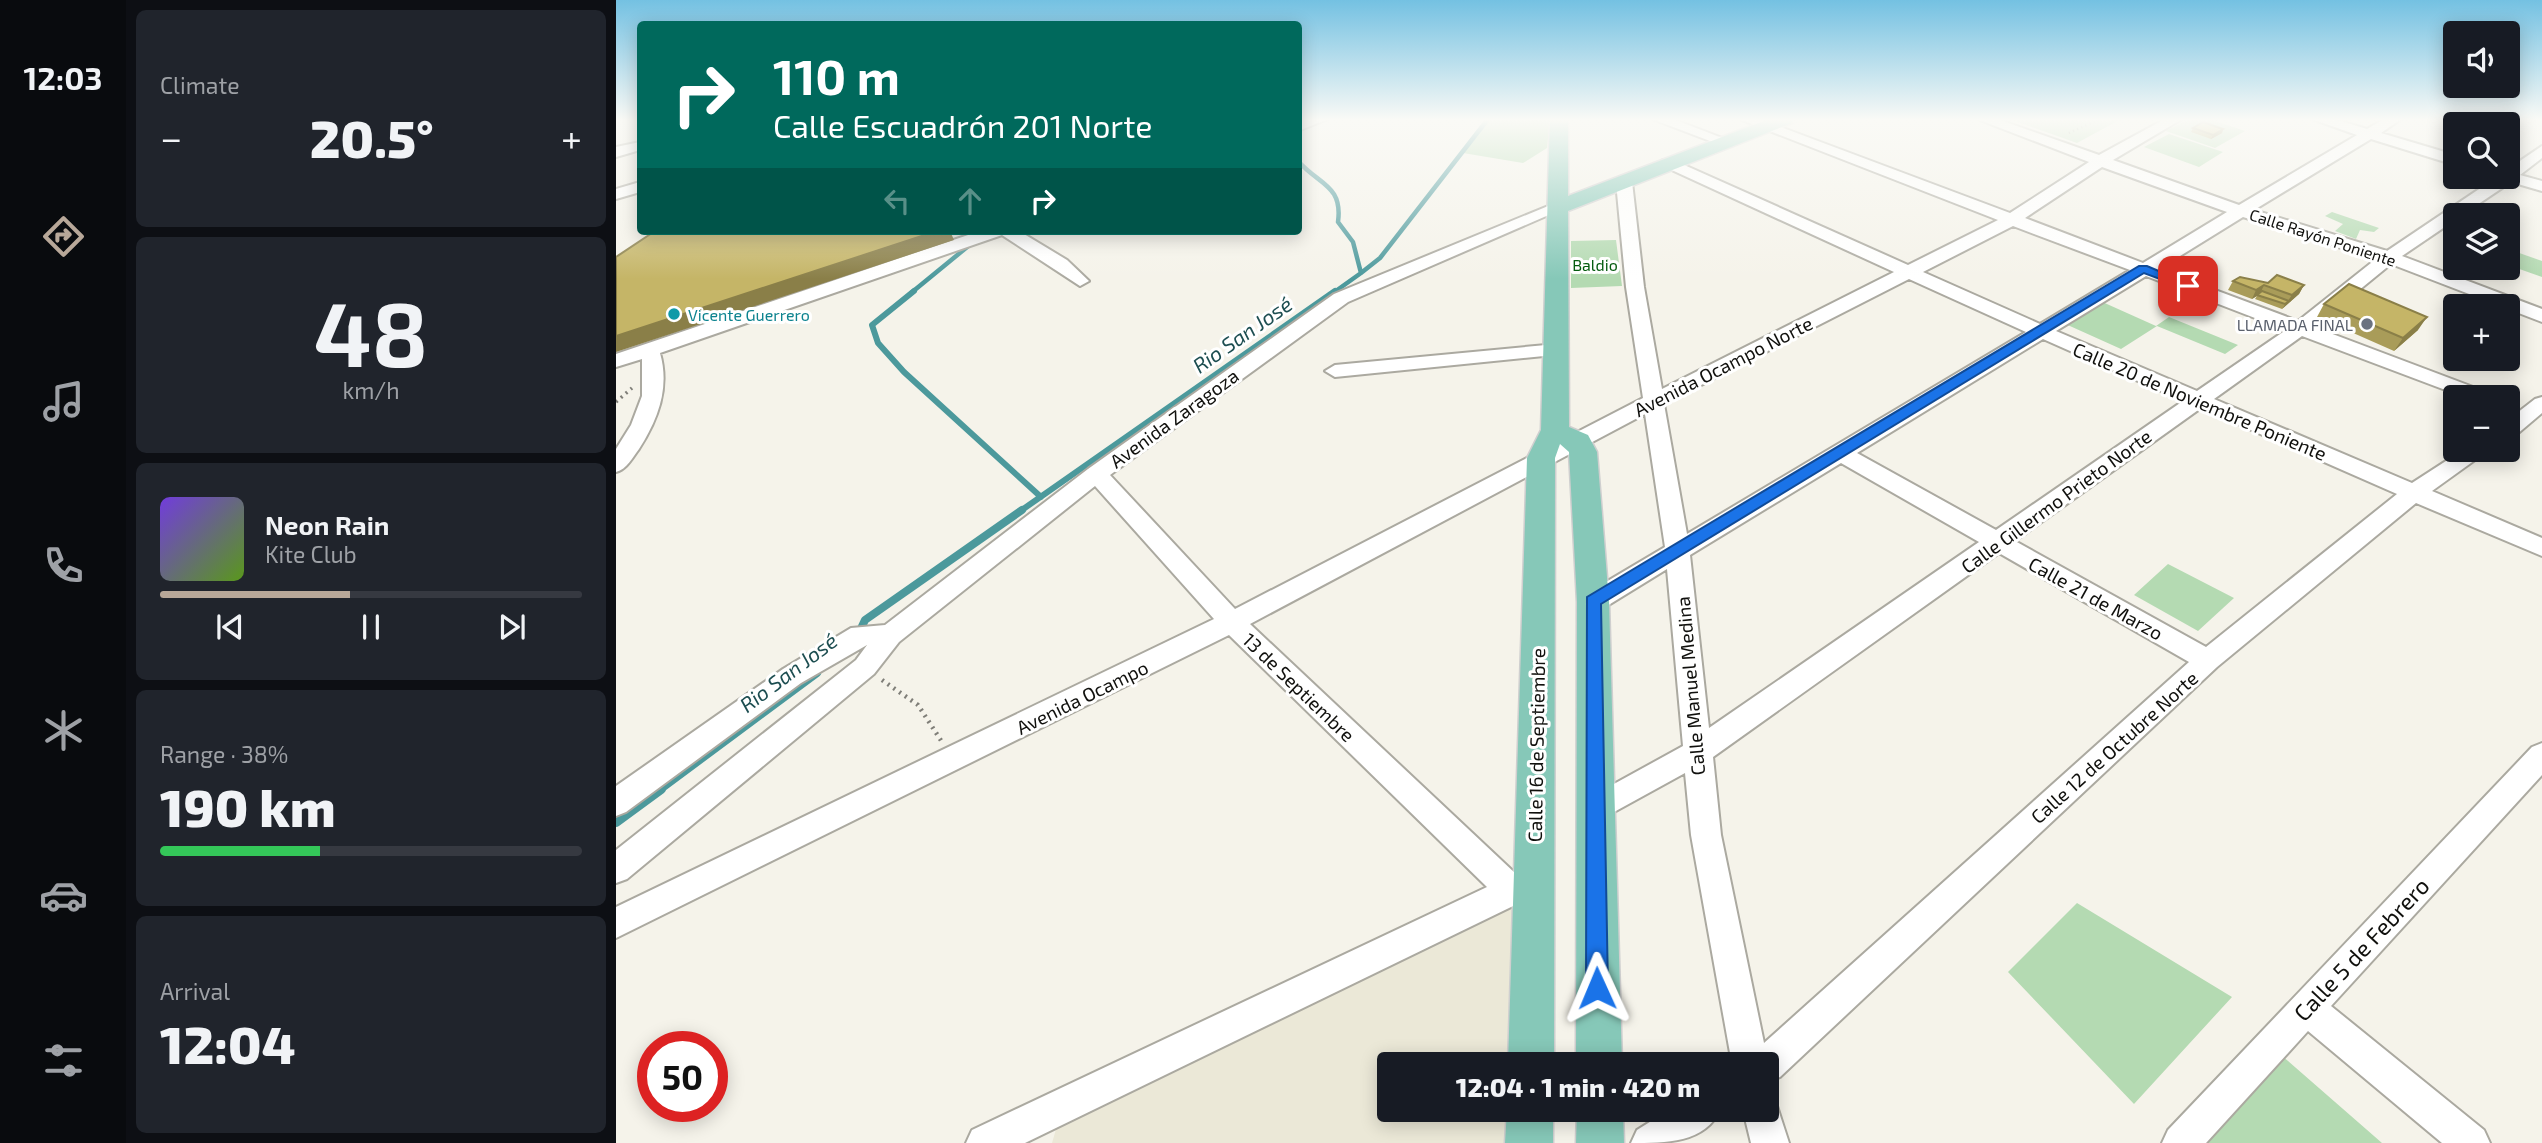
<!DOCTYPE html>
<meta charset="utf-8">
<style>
:root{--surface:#171b24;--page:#20242c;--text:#f1f3f6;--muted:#9ea1a6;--line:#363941;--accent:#b8a899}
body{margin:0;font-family:"Exo 2",sans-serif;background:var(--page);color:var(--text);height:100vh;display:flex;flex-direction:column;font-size:26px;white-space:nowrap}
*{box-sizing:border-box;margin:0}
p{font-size:23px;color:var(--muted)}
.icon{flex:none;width:38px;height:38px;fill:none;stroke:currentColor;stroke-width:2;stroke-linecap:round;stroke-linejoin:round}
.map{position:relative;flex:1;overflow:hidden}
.drawer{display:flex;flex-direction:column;gap:10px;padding:10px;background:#0d0f14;width:490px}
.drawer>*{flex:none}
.top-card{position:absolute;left:21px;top:21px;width:665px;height:214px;border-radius:7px;box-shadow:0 4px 18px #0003;background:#00695c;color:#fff;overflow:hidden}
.fabs{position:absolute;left:1827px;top:21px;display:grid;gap:14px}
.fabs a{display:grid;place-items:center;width:77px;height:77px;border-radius:7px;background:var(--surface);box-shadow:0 4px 18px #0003;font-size:35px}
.speed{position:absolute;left:21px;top:1031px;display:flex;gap:14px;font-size:35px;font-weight:700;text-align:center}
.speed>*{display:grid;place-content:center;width:91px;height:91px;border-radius:50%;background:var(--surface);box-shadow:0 4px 18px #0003;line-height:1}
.speed .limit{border:10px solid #d22;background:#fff;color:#111}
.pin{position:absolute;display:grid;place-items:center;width:60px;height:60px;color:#fff;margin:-30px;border-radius:14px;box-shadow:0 4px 10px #0006}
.me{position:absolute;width:77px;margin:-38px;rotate:359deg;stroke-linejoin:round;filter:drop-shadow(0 0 5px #0008)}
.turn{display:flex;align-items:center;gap:24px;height:147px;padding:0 21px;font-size:32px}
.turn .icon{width:91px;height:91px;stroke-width:2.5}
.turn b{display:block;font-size:49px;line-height:60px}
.lanes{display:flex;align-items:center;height:66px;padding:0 21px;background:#0003;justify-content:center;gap:35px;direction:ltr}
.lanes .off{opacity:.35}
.big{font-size:52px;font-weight:800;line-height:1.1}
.drawer .widget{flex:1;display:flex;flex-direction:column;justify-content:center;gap:10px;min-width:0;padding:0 24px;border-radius:10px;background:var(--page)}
.drawer .dial{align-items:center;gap:0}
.dial b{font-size:91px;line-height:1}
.song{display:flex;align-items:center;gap:21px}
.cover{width:84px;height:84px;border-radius:10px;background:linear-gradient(135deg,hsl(260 70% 55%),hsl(90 70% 35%))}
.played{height:7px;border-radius:4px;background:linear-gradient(90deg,var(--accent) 45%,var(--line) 45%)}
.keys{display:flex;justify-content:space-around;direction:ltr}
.heat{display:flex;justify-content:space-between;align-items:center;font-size:38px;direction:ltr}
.charge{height:10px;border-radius:5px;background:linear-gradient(90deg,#34c759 38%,var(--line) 0)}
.trip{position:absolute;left:761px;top:1052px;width:402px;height:70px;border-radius:7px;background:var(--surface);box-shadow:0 4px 18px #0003;font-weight:800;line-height:70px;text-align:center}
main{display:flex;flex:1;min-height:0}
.menu{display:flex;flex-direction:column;width:126px;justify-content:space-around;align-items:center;background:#090b0e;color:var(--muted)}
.menu .icon{width:49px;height:49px}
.menu .active{color:var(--accent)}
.menu b{font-size:32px;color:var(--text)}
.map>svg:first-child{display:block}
.built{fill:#ebe8d7}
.green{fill:#b4dab2}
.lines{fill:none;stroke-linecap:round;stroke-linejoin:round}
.stream-far3{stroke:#4c999c;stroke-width:4.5}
.stream-far2{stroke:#4c999c;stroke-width:6}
.stream-far1{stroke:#4c999c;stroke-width:8}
.stream{stroke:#4c999c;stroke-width:10}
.minor-casing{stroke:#aba9a0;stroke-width:4}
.major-casing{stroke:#cfcfcf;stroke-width:3}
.path-far2{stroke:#7f7e78;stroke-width:2.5;stroke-dasharray:1 3.5;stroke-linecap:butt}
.path-far1{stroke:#7f7e78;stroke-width:3.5;stroke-dasharray:2 4.5;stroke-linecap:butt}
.path{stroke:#7f7e78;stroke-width:4.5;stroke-dasharray:2 5;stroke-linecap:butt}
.minor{fill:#fff;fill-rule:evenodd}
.major{fill:#86c8b8;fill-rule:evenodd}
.wall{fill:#a99c59}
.shaded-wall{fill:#8a7f48}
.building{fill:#c5b567;stroke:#8a7f48;stroke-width:2}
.route{fill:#1a73e8;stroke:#114b97;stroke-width:2}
.culture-dot{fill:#0f9aa8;stroke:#fff;stroke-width:2.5}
.worship-dot{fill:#6b7280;stroke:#fff;stroke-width:2.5}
.labels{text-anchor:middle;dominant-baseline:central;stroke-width:6;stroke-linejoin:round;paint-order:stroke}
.far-street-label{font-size:16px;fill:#10100d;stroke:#fff}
.far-park-label{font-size:16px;fill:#045b0e;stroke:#fff}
.far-culture-label{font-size:16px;fill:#0d838f;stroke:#fff;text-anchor:start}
.far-worship-label{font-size:16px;fill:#5b616d;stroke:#fff;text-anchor:end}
.street-label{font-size:19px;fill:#10100d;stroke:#fff}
.water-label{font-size:21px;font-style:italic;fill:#1d4e51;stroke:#fff}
.near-street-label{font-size:23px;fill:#10100d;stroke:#fff}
</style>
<main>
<nav class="menu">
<b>12:03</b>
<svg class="icon active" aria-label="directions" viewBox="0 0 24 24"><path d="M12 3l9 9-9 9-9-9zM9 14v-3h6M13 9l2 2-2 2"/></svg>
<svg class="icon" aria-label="music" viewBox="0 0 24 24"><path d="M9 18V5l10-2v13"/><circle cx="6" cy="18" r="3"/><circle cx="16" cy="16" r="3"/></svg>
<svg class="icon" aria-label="phone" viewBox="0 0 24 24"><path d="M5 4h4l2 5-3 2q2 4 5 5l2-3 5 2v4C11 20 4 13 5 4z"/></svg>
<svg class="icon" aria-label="climate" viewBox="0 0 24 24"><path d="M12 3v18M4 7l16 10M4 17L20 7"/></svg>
<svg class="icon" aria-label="car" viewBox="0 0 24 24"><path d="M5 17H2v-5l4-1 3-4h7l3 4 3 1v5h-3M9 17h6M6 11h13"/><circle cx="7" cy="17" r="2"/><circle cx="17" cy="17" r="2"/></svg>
<svg class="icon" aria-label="filters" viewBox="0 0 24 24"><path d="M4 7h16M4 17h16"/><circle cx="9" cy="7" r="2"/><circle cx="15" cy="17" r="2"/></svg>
</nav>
<section class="drawer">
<div class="widget"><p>Climate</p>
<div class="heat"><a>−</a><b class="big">20.5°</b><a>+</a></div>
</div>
<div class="widget dial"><b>48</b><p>km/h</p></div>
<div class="widget">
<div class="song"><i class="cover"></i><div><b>Neon Rain</b><p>Kite Club</p></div></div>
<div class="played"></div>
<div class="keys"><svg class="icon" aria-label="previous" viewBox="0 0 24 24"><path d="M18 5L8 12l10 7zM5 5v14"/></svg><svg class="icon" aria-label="pause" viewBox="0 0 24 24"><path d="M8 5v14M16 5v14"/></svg><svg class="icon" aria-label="next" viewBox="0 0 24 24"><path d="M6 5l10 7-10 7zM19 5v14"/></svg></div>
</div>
<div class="widget"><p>Range · 38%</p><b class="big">190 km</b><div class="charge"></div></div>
<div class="widget"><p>Arrival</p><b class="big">12:04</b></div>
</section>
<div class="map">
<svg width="1926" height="1143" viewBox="0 0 1926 1143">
<rect width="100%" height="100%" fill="#f5f3ea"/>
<!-- built -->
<path class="built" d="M903 903 899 1064H774V1110H898L897 1143H436L443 1119Z"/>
<!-- green -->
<path class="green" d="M872 119 934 120 931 148 907 163 847 153Z
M1393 119H1505L1461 143Z
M1573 119H1593L1629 131 1599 148 1550 131Z
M1553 134 1607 152 1583 167 1528 147Z
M1716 212 1763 228 1758 232 1744 230 1740 239 1719 231 1727 224 1709 216Z
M1000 240 1006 286 955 288V241Z
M1892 249 1926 261V277L1892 265Z
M1482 300 1540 326 1553 317 1622 345 1609 354 1541 326 1505 349 1445 322Z
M1552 564 1618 598 1582 631 1518 595Z
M1461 903 1616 997 1518 1104 1392 972Z
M1657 1048 1766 1143H1577Z"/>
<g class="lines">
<!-- stream-far3 -->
<path class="stream-far3" d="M682 161C703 185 727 185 722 222L737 242 745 273 717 293
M745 273 764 258 872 119
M295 293 356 243"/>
<!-- stream-far2 -->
<path class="stream-far2" d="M298 291 256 325 262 343 288 372 425 497
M403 512 719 291"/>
<!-- stream-far1 -->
<path class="stream-far1" d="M242 635 249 620 406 510
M42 791 201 673"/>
<!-- stream -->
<path class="stream" d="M0 822 45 789"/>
<!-- minor casing -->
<g class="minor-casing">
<path id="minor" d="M691 119H712L682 131V122Z
M1036 119H1057L1114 141 1107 145 1102 144Z
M1123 119H1143L1394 213 1473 162 1361 119H1381L1483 155 1549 119H1566L1497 160 1623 205 1741 135 1696 119H1718L1751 129 1768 119H1785L1765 133 1839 155V165L1755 139 1638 210 1771 251 1881 177H1892V169L1926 146V158L1904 175 1926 181V191L1895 182 1846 215H1839V220L1786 256 1926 309V322L1775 264 1698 327 1873 393 1876 397H1848L1686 336 1598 399 1796 483 1847 450H1873L1816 491 1926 538V556L1800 503 1601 667 1164 1077 1152 1082V1064H1116L1075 835 1069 773 978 823 967 819 963 810 967 801 1067 746 1051 569 986 609 977 611 968 609 964 602 968 595 1049 547 1029 414 634 624 900 874 917 867 928 871 933 881 928 891 409 1143H350L356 1130 871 887 613 635 0 938V907L598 619 479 486 283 642 258 674 11 879 0 883V850L240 660 251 645 185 683 10 812 0 816V786L167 669 235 628 269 625 472 469 718 294 937 204H949L951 207 732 302 494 475 619 609 1027 398 1010 287 1000 182 1002 179 1008 177 1016 182 1028 287 1046 389 1278 272 1047 166V160H1057L1292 265 1382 220ZM1486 167 1611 212 1527 263 1409 218ZM1627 217 1760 259 1682 321 1543 269ZM1397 226 1514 270 1424 324 1307 272ZM1530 276 1670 330 1581 391 1440 331ZM1293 279 1410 332 1071 534 1048 404ZM1427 339 1567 401 1380 530 1241 453ZM1585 408 1781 494 1590 647 1399 541ZM1225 463 1363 542 1093 728 1074 555ZM1383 553 1573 662 1148 1043 1105 835 1097 757Z
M24 142V150L0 157V147Z
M24 182V192L0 199V189Z
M364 231H403L451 260 473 281 464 286 386 235 44 353C54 388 42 419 23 449 16 458 11 469 0 472V449L15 425 26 396V359L0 367V354Z
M941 344 948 346 951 350 948 354 719 377 709 371 719 365Z
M1926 397V413L1900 435 1892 437V420L1919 399Z
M1926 743V775L1715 1006 1868 1130 1874 1143H1826L1692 1031 1590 1143H1546L1552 1130 1916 747Z
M1152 1094 1158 1097 1173 1143H1135L1127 1110H1152Z
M1053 1110H1104C1089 1143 1050 1143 1015 1143L1021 1130Z"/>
</g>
<!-- major casing -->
<g class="major-casing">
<path id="major" d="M934 119H952V196L1153 119H1178L1176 123 952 211 953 427 972 435 981 452 993 602 1006 1064H960L961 602 953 452 944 444 939 458 938 1064H892L911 458 925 430Z
M891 1110H937V1143H889Z
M961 1110H1007L1008 1143H960Z"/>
</g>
<!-- path-far2 -->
<path class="path-far2" d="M1453 133 1484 119"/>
<!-- path-far1 -->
<path class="path-far1" d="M0 402 16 388"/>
<!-- path -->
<path class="path" d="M266 680 302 705 326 742"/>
<!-- minor -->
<use href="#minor" class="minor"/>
<!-- major -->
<use href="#major" class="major"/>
</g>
<!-- wall -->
<path class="wall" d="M1577 128 1607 129 1606 133 1595 139 1575 132Z
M1617 281 1652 283 1688 285 1683 294 1666 309 1639 299 1641 296 1636 299 1612 290Z
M1708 304 1802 330 1778 351 1701 317Z"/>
<!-- shaded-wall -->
<path class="shaded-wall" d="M1607 129 1606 133 1595 139 1597 135Z
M321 231H334L338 240 0 352V336Z
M1648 285 1644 294 1636 299 1640 290Z
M1688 285 1683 294 1666 309 1676 295Z
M1811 317 1802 330 1778 351 1787 338Z"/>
<!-- building -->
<path class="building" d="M1587 122 1607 129 1597 135 1577 128Z
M39 231H321L0 336V257Z
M1661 275 1688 285 1676 295 1648 285 1640 290 1617 281 1624 277 1652 283Z
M1733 284 1811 317 1787 338 1708 304Z
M1646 291 1673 301 1669 304 1641 295Z"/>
<!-- sky -->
<linearGradient id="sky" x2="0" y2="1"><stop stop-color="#74c1e2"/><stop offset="0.43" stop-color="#fafaf6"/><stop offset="1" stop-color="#fafaf6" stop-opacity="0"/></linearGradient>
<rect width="1926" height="279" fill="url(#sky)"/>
<!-- route -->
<path class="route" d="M1523 266H1531L1578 286 1568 288 1528 273 985 604 992 988 989 996 981 999 974 996 970 988 971 597Z"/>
<!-- markers -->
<circle class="culture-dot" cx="58" cy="314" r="7"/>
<circle class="worship-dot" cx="1751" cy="324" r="7"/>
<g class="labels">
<!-- far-street labels -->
<g class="far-street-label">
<text transform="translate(1707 237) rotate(18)">Calle Rayón Poniente</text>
</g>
<!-- far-park labels -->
<g class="far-park-label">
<text x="979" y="264">Baldio</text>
</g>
<!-- far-culture labels -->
<g class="far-culture-label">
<text x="72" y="314">Vicente Guerrero</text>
</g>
<!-- far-worship labels -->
<g class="far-worship-label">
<text x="1737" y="324">LLAMADA FINAL</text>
</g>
<!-- street labels -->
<g class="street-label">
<text transform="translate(1107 366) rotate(-27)">Avenida Ocampo Norte</text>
<text transform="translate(1584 401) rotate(23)">Calle 20 de Noviembre Poniente</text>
<text transform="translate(558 418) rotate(-36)">Avenida Zaragoza</text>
<text transform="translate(1440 501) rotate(-36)">Calle Gillermo Prieto Norte</text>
<text transform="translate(1480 598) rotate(29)">Calle 21 de Marzo</text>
<text transform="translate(1074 686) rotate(-95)">Calle Manuel Medina</text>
<text transform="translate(683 687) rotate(44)">13 de Septiembre</text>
<text transform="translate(466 697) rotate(-26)">Avenida Ocampo</text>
<text transform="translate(920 745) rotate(-89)">Calle 16 de Septiembre</text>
<text transform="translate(1498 747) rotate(-42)">Calle 12 de Octubre Norte</text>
</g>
<!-- water labels -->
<g class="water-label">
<text transform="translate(626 334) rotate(-35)">Rio San José</text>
<text transform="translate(172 672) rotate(-37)">Rio San José</text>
</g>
<!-- near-street labels -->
<g class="near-street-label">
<text transform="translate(1745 949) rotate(-47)">Calle 5 de Febrero</text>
</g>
</g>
</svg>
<div class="fabs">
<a><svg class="icon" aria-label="sound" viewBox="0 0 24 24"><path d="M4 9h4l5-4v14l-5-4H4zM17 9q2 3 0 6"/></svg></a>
<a><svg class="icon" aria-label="search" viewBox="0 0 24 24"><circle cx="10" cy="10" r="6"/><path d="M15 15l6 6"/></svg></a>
<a><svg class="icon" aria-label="layers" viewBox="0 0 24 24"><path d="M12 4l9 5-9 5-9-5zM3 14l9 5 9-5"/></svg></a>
<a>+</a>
<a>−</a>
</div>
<div class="speed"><div class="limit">50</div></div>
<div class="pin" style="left:1572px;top:286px;background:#d93025"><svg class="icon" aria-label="arrive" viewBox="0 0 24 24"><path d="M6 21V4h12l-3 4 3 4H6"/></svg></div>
<svg class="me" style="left:981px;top:988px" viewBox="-20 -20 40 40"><path d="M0-17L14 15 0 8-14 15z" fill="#1a73e8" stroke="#fff" stroke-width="4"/></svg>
<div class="trip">12:04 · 1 min · 420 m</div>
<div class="top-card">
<div class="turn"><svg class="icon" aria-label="right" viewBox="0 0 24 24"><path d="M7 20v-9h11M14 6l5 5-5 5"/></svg><div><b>110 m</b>Calle Escuadrón 201 Norte</div></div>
<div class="lanes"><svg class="icon off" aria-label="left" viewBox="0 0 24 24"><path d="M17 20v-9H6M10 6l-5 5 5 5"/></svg><svg class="icon off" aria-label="ahead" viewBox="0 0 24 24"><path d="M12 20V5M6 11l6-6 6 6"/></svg><svg class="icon" aria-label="right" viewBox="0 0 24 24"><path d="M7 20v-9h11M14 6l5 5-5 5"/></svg></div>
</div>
</div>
</main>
